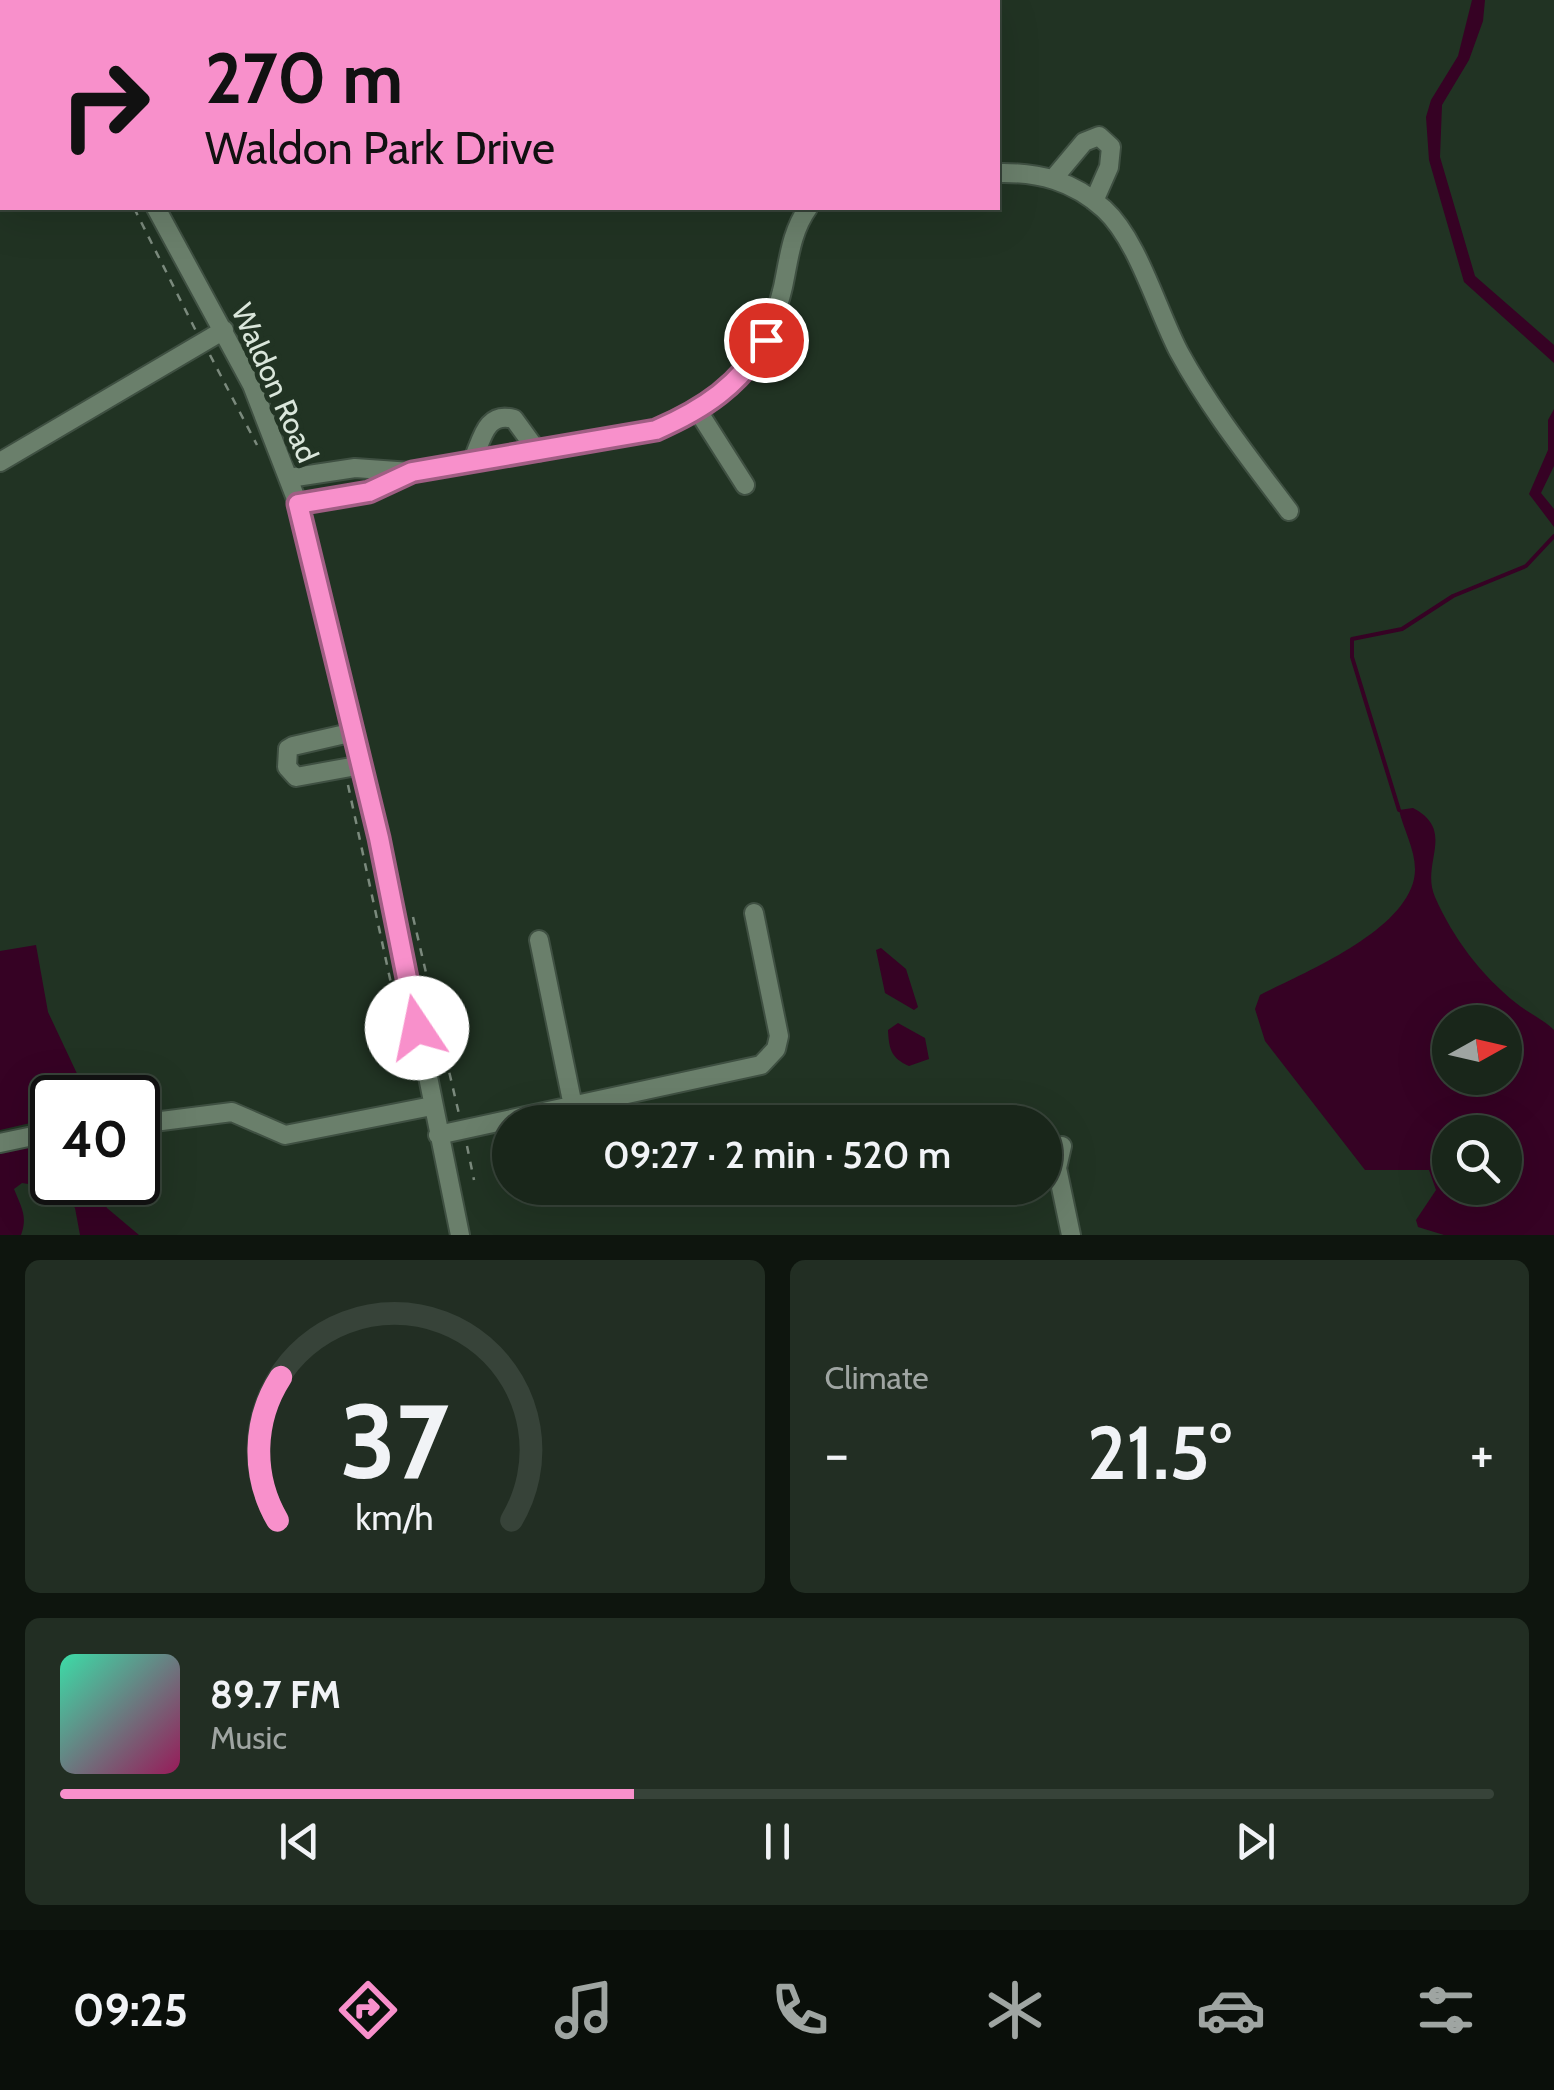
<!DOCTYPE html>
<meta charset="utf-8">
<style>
:root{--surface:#19261a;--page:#222e23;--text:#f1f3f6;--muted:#9fa5a2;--line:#374339;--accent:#f890cb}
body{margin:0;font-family:Cabin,sans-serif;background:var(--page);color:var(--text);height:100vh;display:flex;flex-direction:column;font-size:38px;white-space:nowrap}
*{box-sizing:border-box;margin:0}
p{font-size:32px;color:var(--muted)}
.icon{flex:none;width:55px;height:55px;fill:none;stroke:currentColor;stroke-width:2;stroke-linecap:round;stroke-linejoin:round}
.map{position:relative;height:1235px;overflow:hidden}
.side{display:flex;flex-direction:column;gap:25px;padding:25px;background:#0e150e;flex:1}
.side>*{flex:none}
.hud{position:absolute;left:0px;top:0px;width:1000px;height:210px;box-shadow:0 10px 40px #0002,0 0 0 2px var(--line);background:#f890cb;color:#111;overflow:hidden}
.needle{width:65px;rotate:82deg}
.tools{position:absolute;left:1432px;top:1005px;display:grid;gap:20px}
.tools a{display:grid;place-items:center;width:90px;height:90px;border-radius:50%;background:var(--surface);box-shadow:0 10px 40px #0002,0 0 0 2px var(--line);font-size:50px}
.speed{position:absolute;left:30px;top:1075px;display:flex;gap:20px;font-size:50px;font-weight:700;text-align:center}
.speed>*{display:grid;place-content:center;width:130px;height:130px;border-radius:50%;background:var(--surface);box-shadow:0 10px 40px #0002,0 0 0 2px var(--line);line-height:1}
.speed .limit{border:5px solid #111;border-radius:15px;background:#fff;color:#111}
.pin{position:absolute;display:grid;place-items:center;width:85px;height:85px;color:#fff;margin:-42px;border:5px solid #fff;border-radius:50%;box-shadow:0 2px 10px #0007}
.me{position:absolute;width:110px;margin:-55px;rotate:349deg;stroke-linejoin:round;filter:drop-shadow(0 0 8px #0008)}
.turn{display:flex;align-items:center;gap:35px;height:210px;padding:0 40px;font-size:45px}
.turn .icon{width:130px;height:130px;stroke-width:2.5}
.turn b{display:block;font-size:70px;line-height:85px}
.big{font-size:75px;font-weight:600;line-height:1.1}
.side .tile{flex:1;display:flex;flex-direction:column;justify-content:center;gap:15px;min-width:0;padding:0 35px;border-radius:15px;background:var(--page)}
.side .dial{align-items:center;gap:0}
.dial svg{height:260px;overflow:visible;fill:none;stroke:var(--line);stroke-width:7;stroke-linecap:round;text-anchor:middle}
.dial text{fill:var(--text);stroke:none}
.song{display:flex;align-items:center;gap:30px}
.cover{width:120px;height:120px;border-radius:15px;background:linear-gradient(135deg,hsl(160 70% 55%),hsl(330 70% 35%))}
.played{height:10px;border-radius:5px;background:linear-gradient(90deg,var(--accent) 40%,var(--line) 40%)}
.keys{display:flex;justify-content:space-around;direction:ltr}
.heat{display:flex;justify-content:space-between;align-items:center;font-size:55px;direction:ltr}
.side .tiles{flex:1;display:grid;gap:25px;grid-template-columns:1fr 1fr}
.tile:last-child{grid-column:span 2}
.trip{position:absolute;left:492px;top:1105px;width:570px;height:100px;border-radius:50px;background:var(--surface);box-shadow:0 10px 40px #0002,0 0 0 2px var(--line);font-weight:600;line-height:100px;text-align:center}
.tabs{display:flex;height:160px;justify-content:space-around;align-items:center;background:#0a0f0a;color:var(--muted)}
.tabs .icon{width:70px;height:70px}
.tabs .current{color:var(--accent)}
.tabs b{font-size:45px;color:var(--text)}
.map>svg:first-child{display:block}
.water{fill:#360224;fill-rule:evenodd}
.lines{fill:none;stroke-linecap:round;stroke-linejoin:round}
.stream{stroke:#360224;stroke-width:4}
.minor-casing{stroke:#3f5042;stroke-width:22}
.path{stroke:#7b8a7d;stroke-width:2.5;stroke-dasharray:8 8;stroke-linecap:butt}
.minor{stroke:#6a7f6b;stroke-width:18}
.route-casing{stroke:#a15e84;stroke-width:25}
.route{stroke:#f890cb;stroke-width:18}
.labels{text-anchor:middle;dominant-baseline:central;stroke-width:10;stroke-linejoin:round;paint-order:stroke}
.street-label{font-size:30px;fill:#dae6db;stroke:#213323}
</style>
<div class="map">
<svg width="1554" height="1235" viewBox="0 0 1554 1235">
<rect width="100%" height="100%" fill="#213323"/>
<!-- water -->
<path class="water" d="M1472 0H1485L1483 21 1469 60 1442 105 1440 157 1475 276 1554 345V363L1464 282 1429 160 1426 117 1431 100 1458 56Z
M1554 409V466L1541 493 1554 509V527L1529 494 1548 450V420Z
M1413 808C1457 831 1420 863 1435 897 1453 938 1481 975 1516 1003 1528 1013 1543 1019 1554 1030V1235H1444L1418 1227 1416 1220 1436 1190 1429 1170H1365L1265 1041 1255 1009 1260 995C1303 973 1402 933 1414 879 1419 856 1404 832 1399 810ZM1505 1022V1078H1450V1022ZM1505 1132V1188H1450V1132Z
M36 945 48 1012 88 1097 52 1098V1118L0 1130V951Z
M881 948 906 969 918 1007 914 1010 885 993 876 950Z
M898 1023 925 1038 929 1059 909 1066C891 1058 889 1049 888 1030Z
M52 1138V1182L96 1183 107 1208 139 1235H80L75 1208 60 1189 22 1183 14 1189C21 1207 28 1216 21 1235H0V1149Z"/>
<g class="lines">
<!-- stream -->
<path class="stream" d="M1399 810 1352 657V639L1402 629 1453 596 1526 566 1554 536"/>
<!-- minor casing -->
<g class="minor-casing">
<path id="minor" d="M42 0 44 2
M998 173C1039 172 1073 181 1104 209 1138 240 1157 310 1179 352 1210 409 1250 459 1289 511
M1053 179 1084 142 1099 136 1111 147 1109 167 1094 201
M156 208 252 385 298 504 386 869 460 1235
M698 411 745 485
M0 462 224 330
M472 462C482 440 485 411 514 419L538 452
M289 478 355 468 411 472
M298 504 369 492 412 472 657 430C724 401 766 360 783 287 789 259 791 232 808 208
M354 732 293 746 288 749 287 767 296 777 362 765
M539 940 573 1106
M138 1124 232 1112 285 1135 432 1106
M438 1135 761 1065 776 1049 779 1036 754 913
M0 1143 52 1132
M1062 1146 1057 1168 1071 1235"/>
</g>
<!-- path -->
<path class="path" d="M134 208 196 331
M210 355 257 445
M348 785 410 1071
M413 917 459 1114
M467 1146 474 1180"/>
<!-- minor -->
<use href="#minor" class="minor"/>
</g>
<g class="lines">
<!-- route casing -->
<g class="route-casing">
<path id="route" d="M417 1028 379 838 298 504 369 492 412 472 656 430C704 409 740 385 766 340"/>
</g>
<!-- route -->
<use href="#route" class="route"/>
</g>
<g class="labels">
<!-- street labels -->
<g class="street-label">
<text transform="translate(275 383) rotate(66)">Waldon Road</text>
</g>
</g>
</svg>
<div class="tools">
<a><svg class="needle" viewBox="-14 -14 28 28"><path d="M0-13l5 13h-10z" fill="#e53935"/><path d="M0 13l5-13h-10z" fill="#9fa5a2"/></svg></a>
<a><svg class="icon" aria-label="search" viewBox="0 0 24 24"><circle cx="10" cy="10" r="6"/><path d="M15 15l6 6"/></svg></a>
</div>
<div class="speed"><div class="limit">40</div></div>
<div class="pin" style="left:766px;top:340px;background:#d93025"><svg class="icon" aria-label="arrive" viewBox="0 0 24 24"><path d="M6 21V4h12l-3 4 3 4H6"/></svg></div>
<svg class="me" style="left:417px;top:1028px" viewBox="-20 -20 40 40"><circle r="19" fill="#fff"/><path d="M0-13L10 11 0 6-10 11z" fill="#f890cb"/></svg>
<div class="trip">09:27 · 2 min · 520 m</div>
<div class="hud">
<div class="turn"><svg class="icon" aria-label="right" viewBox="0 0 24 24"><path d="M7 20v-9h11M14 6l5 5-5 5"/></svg><div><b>270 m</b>Waldon Park Drive</div></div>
</div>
</div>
<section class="side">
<div class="tiles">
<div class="tile dial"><svg viewBox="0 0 100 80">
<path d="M14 69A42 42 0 1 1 86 69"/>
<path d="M14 69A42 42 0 0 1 15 25" stroke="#f890cb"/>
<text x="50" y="56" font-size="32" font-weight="700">37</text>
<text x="50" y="72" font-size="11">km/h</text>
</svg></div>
<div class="tile"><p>Climate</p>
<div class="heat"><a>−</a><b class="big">21.5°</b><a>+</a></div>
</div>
<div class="tile">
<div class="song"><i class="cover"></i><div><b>89.7 FM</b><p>Music</p></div></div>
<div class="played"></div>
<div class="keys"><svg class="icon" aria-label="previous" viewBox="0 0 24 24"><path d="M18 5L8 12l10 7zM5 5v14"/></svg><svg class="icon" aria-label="pause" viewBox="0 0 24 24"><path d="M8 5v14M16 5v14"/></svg><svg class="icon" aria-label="next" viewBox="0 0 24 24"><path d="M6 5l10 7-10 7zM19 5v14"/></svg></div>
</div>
</div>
</section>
<nav class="tabs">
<b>09:25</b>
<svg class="icon current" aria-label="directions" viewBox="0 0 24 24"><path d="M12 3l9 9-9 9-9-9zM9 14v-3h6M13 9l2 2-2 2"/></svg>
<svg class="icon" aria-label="music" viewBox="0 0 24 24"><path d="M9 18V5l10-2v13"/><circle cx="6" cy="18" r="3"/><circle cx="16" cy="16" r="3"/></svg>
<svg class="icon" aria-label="phone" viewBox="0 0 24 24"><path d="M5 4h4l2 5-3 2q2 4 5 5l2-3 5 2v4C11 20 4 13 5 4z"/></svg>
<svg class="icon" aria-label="climate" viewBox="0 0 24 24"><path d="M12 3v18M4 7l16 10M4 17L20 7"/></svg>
<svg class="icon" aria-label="car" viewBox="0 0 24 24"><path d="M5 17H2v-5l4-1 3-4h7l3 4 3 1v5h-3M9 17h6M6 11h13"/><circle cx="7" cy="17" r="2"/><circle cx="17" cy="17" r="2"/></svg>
<svg class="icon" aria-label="filters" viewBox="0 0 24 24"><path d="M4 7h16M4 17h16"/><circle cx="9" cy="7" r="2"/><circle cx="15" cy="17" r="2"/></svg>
</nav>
